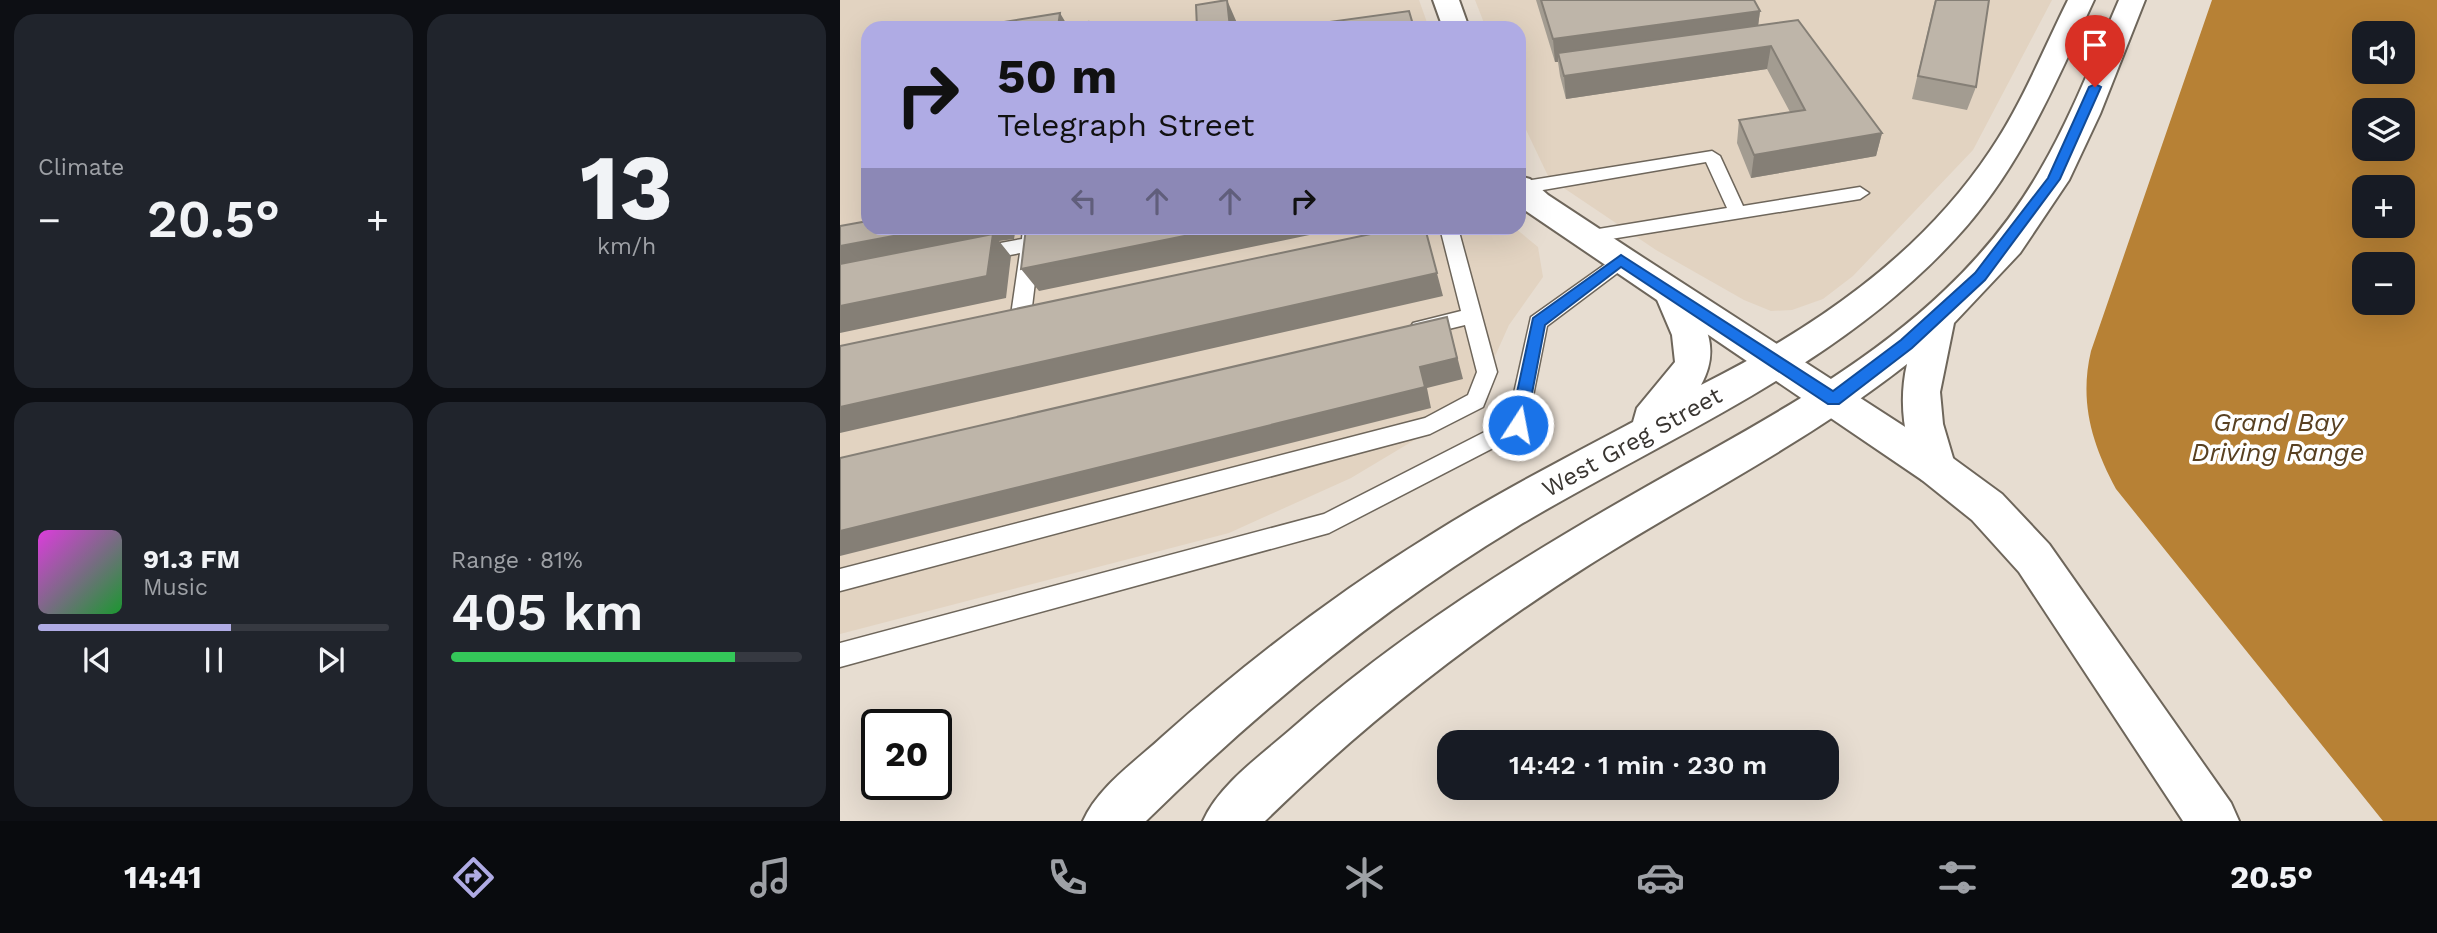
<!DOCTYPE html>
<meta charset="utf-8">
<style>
:root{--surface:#171b24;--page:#20242c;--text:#f1f3f6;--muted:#9ea1a6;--line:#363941;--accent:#afabe4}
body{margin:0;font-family:"Work Sans",sans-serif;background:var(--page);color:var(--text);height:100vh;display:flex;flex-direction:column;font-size:26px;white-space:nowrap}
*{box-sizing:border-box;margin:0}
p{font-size:23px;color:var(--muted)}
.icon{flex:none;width:38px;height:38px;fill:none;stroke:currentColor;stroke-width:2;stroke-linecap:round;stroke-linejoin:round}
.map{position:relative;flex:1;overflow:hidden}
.panel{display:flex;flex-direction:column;gap:14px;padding:14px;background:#0d0f14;width:840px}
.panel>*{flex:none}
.hud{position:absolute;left:21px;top:21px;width:665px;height:214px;border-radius:21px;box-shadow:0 7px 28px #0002;background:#afabe4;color:#111;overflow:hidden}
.controls{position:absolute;left:1512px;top:21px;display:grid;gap:14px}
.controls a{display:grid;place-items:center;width:63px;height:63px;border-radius:14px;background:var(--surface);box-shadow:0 7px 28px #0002;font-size:35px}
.speed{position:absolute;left:21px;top:709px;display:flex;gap:14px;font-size:35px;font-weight:700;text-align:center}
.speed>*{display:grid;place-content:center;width:91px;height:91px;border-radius:50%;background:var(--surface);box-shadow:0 7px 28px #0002;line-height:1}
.speed .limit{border:4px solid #111;border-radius:10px;background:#fff;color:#111}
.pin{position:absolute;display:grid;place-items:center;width:60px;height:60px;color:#fff;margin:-72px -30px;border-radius:50% 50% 50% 0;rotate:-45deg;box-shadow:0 0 7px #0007}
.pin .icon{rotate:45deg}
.me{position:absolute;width:77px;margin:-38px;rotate:11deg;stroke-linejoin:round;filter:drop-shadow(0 0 5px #0008)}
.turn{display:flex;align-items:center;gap:24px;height:147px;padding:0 21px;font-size:32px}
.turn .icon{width:91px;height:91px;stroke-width:2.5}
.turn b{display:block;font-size:49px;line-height:60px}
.lanes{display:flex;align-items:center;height:66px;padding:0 21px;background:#0003;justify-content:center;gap:35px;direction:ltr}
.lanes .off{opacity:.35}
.big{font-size:52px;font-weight:600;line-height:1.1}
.panel .card{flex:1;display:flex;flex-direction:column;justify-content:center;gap:10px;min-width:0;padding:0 24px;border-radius:21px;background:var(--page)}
.panel .dial{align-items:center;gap:0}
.dial b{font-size:91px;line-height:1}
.song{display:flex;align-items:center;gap:21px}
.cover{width:84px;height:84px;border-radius:10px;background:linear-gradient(135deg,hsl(300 70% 55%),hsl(130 70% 35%))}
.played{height:7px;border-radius:4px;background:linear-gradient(90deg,var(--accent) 55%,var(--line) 55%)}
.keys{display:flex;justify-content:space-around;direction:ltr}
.heat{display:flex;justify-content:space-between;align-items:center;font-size:38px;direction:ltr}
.charge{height:10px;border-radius:5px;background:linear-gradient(90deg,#34c759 81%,var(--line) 0)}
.panel .tiles{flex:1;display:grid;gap:14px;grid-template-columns:repeat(2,1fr)}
.trip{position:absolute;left:597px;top:730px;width:402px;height:70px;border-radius:21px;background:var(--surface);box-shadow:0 7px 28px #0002;font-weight:600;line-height:70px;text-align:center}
.tabs{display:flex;height:112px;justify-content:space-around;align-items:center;background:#090b0e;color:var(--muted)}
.tabs .icon{width:49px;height:49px}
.tabs .on{color:var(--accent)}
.tabs b{font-size:32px;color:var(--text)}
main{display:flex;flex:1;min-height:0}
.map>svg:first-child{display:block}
.built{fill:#e2d3c1}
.water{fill:#b78135;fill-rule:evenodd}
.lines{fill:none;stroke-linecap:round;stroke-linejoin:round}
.service-casing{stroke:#6e665b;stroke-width:3}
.minor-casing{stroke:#6e665b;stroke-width:4}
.secondary-casing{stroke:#6e665b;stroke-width:4}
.service{fill:#fff;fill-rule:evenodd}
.minor{fill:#fff;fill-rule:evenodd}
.secondary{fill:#fff;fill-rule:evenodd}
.wall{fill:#a39c91}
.shaded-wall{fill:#857f76}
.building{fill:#beb5a9;stroke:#857f76;stroke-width:2}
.route{fill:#1a73e8;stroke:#114b97;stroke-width:2}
.labels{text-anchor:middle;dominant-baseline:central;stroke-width:7;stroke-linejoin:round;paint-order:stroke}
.street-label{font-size:24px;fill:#393531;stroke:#fff}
.water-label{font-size:26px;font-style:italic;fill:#584021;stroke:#fff}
</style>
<main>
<section class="panel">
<div class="tiles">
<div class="card"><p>Climate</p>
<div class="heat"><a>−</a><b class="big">20.5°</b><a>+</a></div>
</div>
<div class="card dial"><b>13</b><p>km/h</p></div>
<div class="card">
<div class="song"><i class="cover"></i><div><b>91.3 FM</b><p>Music</p></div></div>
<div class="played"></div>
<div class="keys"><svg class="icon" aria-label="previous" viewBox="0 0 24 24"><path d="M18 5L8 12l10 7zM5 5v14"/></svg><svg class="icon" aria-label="pause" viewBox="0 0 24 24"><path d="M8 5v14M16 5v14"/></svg><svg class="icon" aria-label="next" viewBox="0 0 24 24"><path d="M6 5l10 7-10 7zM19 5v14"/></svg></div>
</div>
<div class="card"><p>Range · 81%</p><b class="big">405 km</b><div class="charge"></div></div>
</div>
</section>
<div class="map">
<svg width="1597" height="821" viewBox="0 0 1597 821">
<rect width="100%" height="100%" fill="#e7ddd1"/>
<!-- built -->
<path class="built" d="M0 0H579L589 28H28V228H675L698 247 703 277 669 325 633 405 511 478 389 533 0 634Z
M635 0H1212L1133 150 1013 276 983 299 952 310 931 311 904 300 816 250 709 178 679 115V28H646Z"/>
<!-- water -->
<path class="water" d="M1372 0H1597V821H1543L1276 489C1252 444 1239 402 1251 351ZM1524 33H1563V72H1524ZM1524 110H1563V149H1524ZM1524 187H1563V226H1524ZM1524 264H1563V303H1524Z"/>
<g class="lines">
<!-- service casing -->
<g class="service-casing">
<path id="service" d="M872 151 880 156 903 206 1020 187 1029 193 1020 199 746 243 740 242 737 237 740 232 887 208 866 162 679 194V182Z
M183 228H201L200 236 211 234 220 240 217 245 199 249 191 315 181 322 171 315 180 253 139 261 130 254 139 247 182 239Z
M600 228H618L657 372 643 407 590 434 0 591V569L585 418 628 395 637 372 625 325 580 336 573 333 570 328 573 323 621 311Z
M781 253 788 255 790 260 788 265 707 326 686 431 489 533 0 667V643L484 514 668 420 691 317Z"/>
</g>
<!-- minor casing -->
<g class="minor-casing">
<path id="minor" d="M593 0H619L629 28H603Z
M679 176 690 179 708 195 793 251 1110 456 1162 494 1209 544 1391 803 1399 821H1343L1179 572 1132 520 1082 480 686 211 679 205Z"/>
</g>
<!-- secondary casing -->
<g class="secondary-casing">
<path id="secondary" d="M1228 0H1254C1215 84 1180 169 1116 238 996 369 827 437 678 526 542 608 419 710 306 821H243C258 787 295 762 322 737 405 663 495 594 589 536 655 494 724 459 793 422L797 408 835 362 832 335 815 295 820 286 832 282 844 286C864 320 882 347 861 385 973 329 1080 256 1150 151 1182 104 1203 50 1228 0Z
M1279 0H1305L1260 114 1229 180 1180 253 1114 323 1100 392 1103 424 1116 468 1110 480 1096 485 1082 480C1064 444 1058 403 1067 364 968 442 855 498 749 565 631 640 525 723 425 821H363C379 785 420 756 450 730 558 635 679 559 804 488 909 428 1017 374 1105 290 1200 200 1229 116 1279 0Z"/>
</g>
<!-- service -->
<use href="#service" class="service"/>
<!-- minor -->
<use href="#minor" class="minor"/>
<!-- secondary -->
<use href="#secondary" class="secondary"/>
</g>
<!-- wall -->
<path class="wall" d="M696 0H914L920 11 918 26 1042 133 1036 156 911 178 897 143 899 120 950 112 927 69 726 99 720 76 718 62H715Z
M1095 0H1149L1136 87 1127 110 1072 99Z"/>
<!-- shaded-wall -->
<path class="shaded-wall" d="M387 0 397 23V28H390Z
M920 11 917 34 718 53V62H715L713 39Z
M220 13 229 28 218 27Z
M931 46 927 69 726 99 724 76Z
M1042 133 1036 156 911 178 914 155Z
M96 228H176L174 239 159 241 171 256 166 298 0 333V246Z
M384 228H503L199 291 181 269Z
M585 228 603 296 0 433V407Z
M607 317 623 379 587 388 591 408 0 556V531L580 367Z"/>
<!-- building -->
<path class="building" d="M387 0 390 28H357L356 5Z
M701 0H914L920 11 713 39Z
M1096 0H1149L1136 87 1078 76Z
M569 11 574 28H467V25Z
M220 13 218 27 248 22 247 28H127Z
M958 20 1042 133 914 155 899 120 965 110 931 46 724 76 718 53Z
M28 221V228H96L0 246V226Z
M186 228H384L181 269Z
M544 228H585L597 273 0 407V346L545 231Z
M153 234 147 276 0 306V264Z
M607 317 617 358 580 367 585 387 0 531V458Z"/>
<!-- route -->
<path class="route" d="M1255 84 1261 87 1220 179 1145 280 1072 348 999 404H988L781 267 705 325 686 425 678 431 672 429 670 425 693 318 781 255 993 391 1061 340 1135 273 1208 178 1249 87Z"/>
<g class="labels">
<!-- street labels -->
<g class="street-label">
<text transform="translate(792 442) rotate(-29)">West Greg Street</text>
</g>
<!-- water labels -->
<g class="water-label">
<text x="1438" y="422">Grand Bay<tspan x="1438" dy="30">Driving Range</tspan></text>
</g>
</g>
</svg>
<div class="controls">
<a><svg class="icon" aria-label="sound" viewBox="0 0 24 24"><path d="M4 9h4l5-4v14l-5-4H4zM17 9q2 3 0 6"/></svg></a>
<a><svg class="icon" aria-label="layers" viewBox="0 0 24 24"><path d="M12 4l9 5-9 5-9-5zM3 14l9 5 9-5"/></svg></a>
<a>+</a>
<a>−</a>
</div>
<div class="speed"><div class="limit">20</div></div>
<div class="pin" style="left:1255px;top:87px;background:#d93025"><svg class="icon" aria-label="arrive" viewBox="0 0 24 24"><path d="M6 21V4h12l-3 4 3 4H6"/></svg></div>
<svg class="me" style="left:678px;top:425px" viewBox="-20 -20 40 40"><circle r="17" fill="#1a73e8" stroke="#fff" stroke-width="3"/><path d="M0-11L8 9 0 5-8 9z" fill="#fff"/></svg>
<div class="trip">14:42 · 1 min · 230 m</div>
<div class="hud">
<div class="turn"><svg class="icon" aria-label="right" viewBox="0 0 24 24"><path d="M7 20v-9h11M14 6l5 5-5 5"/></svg><div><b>50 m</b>Telegraph Street</div></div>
<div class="lanes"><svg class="icon off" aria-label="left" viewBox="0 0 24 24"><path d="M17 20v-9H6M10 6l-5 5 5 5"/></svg><svg class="icon off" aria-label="ahead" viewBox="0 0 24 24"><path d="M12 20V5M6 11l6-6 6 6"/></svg><svg class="icon off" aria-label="ahead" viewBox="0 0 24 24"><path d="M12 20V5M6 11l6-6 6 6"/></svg><svg class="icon" aria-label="right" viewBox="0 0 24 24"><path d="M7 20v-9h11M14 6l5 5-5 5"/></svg></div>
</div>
</div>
</main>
<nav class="tabs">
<b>14:41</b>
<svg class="icon on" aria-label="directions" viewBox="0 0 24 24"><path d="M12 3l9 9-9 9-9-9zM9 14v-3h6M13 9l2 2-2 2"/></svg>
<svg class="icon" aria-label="music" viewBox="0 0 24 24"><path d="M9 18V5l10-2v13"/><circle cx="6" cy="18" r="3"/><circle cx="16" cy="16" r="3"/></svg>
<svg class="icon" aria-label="phone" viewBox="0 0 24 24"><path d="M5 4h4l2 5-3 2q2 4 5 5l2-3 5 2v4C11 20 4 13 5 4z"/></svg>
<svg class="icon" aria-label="climate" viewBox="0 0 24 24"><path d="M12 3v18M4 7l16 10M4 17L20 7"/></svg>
<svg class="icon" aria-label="car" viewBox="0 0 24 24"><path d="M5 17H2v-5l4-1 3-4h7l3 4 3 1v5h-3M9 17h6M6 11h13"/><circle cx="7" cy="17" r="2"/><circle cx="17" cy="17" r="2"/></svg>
<svg class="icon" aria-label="filters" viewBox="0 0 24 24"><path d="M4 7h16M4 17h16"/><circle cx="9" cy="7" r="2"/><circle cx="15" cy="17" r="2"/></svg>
<b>20.5°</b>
</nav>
